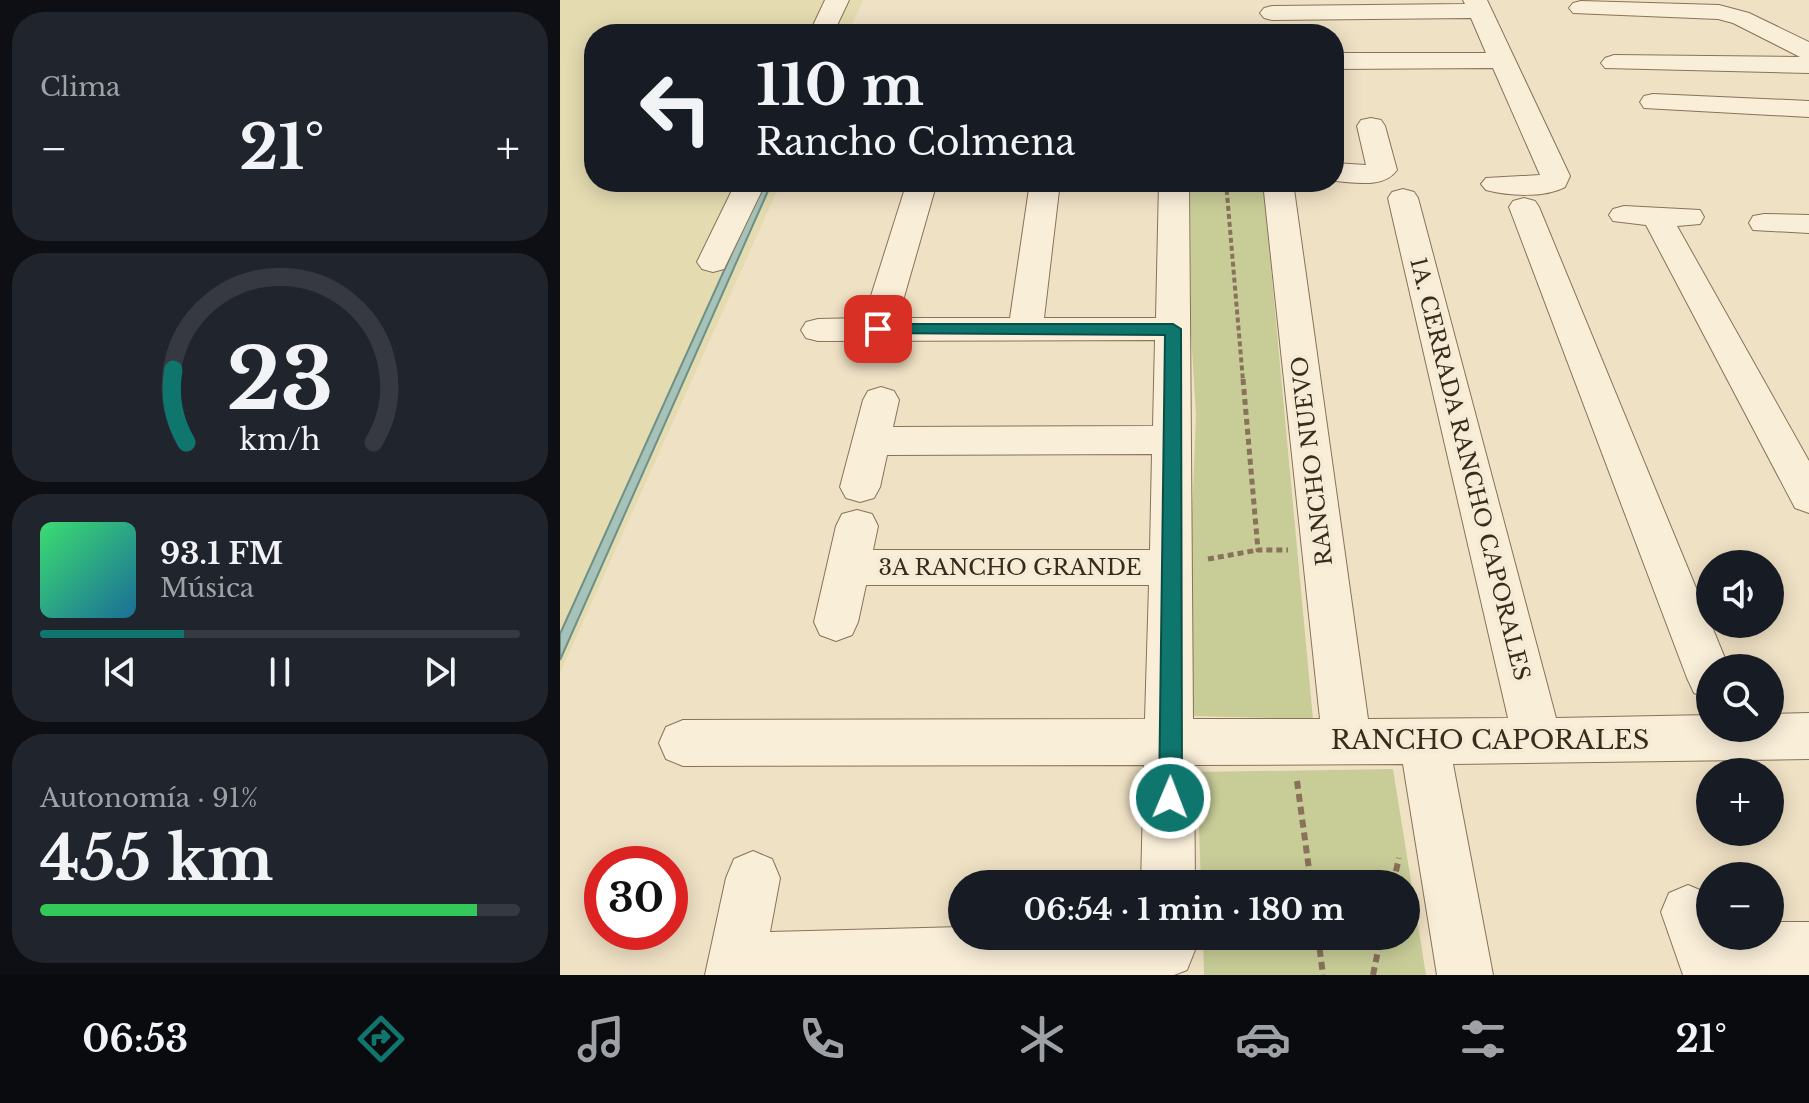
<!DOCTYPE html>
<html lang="es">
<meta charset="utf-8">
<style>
:root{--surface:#171b24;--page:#20242c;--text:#f1f3f6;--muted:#9ea1a6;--line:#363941;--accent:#0f766e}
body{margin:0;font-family:"Libre Baskerville",serif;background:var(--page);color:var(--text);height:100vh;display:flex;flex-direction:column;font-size:30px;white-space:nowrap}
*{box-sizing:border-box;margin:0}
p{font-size:26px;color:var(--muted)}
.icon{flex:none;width:44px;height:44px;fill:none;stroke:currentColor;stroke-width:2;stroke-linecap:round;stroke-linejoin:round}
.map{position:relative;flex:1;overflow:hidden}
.panel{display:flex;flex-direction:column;gap:12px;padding:12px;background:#0d0f14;width:560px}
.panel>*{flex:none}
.hud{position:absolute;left:24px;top:24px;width:760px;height:168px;border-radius:32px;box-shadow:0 4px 20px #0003;background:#171b24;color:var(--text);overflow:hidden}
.controls{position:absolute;left:1136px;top:550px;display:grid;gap:16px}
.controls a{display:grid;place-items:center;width:88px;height:88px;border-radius:50%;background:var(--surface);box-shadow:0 4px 20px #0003;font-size:40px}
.speed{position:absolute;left:24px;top:846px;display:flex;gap:16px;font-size:40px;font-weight:700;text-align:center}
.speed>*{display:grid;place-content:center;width:104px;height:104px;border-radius:50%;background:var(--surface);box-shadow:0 4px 20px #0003;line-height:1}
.speed .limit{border:12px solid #d22;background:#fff;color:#111}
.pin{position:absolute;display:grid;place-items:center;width:68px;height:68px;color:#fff;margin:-34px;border-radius:16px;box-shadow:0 4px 12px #0006}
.me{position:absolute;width:88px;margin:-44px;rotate:1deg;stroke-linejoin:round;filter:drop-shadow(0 0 6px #0008)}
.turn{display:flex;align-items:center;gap:28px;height:168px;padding:0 40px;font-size:36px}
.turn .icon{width:104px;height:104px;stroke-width:2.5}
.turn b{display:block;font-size:56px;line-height:68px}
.big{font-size:60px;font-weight:800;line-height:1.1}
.panel .tile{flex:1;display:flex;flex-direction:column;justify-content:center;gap:12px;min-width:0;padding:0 28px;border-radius:32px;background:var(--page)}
.panel .dial{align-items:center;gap:0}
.dial svg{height:208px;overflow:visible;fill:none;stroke:var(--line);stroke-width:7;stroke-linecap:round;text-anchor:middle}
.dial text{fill:var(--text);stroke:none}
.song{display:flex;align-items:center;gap:24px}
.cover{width:96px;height:96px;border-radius:12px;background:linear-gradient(135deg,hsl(140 70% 55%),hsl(200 70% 35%))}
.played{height:8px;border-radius:4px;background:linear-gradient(90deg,var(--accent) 30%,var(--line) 30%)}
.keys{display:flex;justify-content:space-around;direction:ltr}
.heat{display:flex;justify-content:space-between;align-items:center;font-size:44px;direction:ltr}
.charge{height:12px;border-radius:6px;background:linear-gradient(90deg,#34c759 91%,var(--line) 0)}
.trip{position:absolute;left:388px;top:870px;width:472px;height:80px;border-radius:40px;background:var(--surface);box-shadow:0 4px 20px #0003;font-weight:800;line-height:80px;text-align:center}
.menu{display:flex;height:128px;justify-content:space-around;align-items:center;background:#090b0e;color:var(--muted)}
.menu .icon{width:56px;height:56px}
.menu .active{color:var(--accent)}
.menu b{font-size:36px;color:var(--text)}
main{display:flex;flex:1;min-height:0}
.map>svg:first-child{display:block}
.farmland{fill:#e4dbb1}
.green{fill:#c8cd98}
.water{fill:#a6c2b9;stroke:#6d9087;stroke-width:2}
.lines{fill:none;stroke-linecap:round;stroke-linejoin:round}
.minor-casing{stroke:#89725a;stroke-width:2}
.path-far2{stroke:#89725a;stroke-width:4;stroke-dasharray:5 3;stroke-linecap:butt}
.path-far1{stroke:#89725a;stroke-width:5;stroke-dasharray:6 4;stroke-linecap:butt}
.path{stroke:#89725a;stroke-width:6;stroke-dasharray:8 5;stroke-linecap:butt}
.minor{fill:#f9eed8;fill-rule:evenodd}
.route{fill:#0f766e;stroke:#0a4d48;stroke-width:2}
.labels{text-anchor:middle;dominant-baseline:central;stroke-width:8;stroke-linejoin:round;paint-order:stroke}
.street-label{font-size:22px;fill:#392b1e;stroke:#f6ebd4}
.near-street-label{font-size:26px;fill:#392b1e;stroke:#f6ebd4}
</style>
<main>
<section class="panel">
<div class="tile"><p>Clima</p>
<div class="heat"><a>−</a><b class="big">21°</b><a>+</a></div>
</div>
<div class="tile dial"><svg viewBox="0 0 100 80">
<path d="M14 69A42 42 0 1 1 86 69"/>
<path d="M14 69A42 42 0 0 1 9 41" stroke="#0f766e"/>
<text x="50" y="56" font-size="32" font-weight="700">23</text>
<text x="50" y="72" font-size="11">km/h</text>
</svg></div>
<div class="tile">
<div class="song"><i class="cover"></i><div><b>93.1 FM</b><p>Música</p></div></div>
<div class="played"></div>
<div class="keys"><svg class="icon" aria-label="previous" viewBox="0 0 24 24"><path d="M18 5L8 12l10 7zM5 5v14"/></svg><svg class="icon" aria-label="pause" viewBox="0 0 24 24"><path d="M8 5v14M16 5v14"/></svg><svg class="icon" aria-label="next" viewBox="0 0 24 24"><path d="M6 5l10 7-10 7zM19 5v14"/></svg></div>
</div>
<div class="tile"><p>Autonomía · 91%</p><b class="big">455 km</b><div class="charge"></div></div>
</section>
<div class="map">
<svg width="1249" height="975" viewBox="0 0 1249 975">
<rect width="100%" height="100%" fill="#efe1c4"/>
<!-- farmland -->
<path class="farmland" d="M0 0H303L288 34H34V182H221L0 673Z"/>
<!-- green -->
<path class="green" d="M630 182H703L753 719 632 716 631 542 636 415 631 334Z
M833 769 866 975H644L643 936H846V884H641L637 772Z"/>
<!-- water -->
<path class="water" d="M204 182H212L0 660V634Z"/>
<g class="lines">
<!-- minor casing -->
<g class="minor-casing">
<path id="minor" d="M265 0H289L273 34H249Z
M903 0H927L1010 176 1005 187C985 198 948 196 926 190L921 184 926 178 980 175 933 68 774 69V53H926L911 18 712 20 704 18 700 13 704 8 712 6 905 4Z
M1021 1 1159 5 1189 13 1249 42V73L1045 68 1041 63 1045 58 1054 55 1240 57 1173 23 1158 19 1013 13 1009 8 1013 3Z
M1093 94 1249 101V117L1084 108 1080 102 1084 96Z
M811 118 821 120 825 126 837 170C824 189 794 182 774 181V163L806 165 797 126 801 120Z
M176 182H206L164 269 153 272 142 269 137 262Z
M347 182H377L338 318H450L470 182H500L484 318H596L599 182H629L633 719H760L703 182H733L808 719 948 718 828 198 832 192 843 189 854 192 858 198 996 718 1150 715V728H1210V714L1249 713V759L893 764 933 975H877L843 764 634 765 635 884H581L584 765 123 766 106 759 99 743 106 727 123 720 585 719 589 585H306L298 622 292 635 276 641 260 635 254 622 276 526 282 514 297 510 312 514 318 526 313 550H590L592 454 327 455 320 487 314 498 300 502 286 498 280 487 303 400 308 391 321 387 334 391 339 400 333 427 593 426 595 340 258 341 246 338 241 330 246 322 258 319 304 318Z
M964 198 975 201 979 207 1169 668H1150V699L1134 693 1127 678 949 207 953 201Z
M1064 206 1140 210 1144 217 1140 224 1117 226 1249 461V513L1235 508 1086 225 1053 221 1049 215 1053 209Z
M1204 214 1249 215V233L1193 230 1189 223 1193 216Z
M193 851 212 859 220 878 210 932 402 927V936H629L635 950 627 970 614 975H145L166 878 174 859Z
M1128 885 1147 893 1150 936H1210V922H1249V975H1123L1101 912 1109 893Z"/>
</g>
<!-- path-far2 -->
<path class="path-far2" d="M666 182 683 381"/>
<!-- path-far1 -->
<path class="path-far1" d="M683 379 698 550H728
M648 559 698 550"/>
<!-- path -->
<path class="path" d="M737 781 751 884
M833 884 839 858
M758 936 763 975
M813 975 821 936"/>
<!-- minor -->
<use href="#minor" class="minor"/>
</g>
<!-- route -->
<path class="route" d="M318 324H613L621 329 622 798 618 806 610 809 602 806 599 798 605 335 312 333V326Z"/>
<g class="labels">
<!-- street labels -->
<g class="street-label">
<text transform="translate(752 461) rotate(-97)">RANCHO NUEVO</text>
<text transform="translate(910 469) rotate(76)">1A. CERRADA RANCHO CAPORALES</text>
<text x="450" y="567">3A RANCHO GRANDE</text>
</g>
<!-- near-street labels -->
<g class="near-street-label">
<text x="930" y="740">RANCHO CAPORALES</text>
</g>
</g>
</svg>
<div class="controls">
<a><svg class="icon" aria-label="sound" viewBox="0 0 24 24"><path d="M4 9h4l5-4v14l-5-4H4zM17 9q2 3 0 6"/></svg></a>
<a><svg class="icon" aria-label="search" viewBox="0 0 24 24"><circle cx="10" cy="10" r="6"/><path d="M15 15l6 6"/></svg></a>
<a>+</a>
<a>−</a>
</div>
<div class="speed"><div class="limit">30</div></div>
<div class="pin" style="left:318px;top:329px;background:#d93025"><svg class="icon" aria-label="arrive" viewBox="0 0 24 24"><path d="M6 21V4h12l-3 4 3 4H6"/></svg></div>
<svg class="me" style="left:610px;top:798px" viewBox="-20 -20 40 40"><circle r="17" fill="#0f766e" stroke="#fff" stroke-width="3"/><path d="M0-11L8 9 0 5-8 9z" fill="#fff"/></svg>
<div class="trip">06:54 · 1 min · 180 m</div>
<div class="hud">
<div class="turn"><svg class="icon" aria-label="left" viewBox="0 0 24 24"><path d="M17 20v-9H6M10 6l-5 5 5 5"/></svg><div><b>110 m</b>Rancho Colmena</div></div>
</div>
</div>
</main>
<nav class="menu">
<b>06:53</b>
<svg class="icon active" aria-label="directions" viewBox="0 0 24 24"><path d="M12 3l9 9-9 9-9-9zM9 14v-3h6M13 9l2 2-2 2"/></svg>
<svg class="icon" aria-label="music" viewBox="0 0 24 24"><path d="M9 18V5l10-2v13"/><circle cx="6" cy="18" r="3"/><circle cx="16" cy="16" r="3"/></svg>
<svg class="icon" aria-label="phone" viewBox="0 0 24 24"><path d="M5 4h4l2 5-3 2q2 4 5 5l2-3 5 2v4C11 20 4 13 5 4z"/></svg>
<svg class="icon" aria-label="climate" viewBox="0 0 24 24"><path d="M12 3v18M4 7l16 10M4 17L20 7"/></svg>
<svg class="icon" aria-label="car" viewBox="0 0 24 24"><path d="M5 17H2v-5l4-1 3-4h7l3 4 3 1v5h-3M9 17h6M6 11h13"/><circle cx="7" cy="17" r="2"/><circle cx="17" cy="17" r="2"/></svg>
<svg class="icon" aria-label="filters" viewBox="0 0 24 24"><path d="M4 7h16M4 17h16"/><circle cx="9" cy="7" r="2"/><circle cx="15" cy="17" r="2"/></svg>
<b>21°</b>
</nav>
